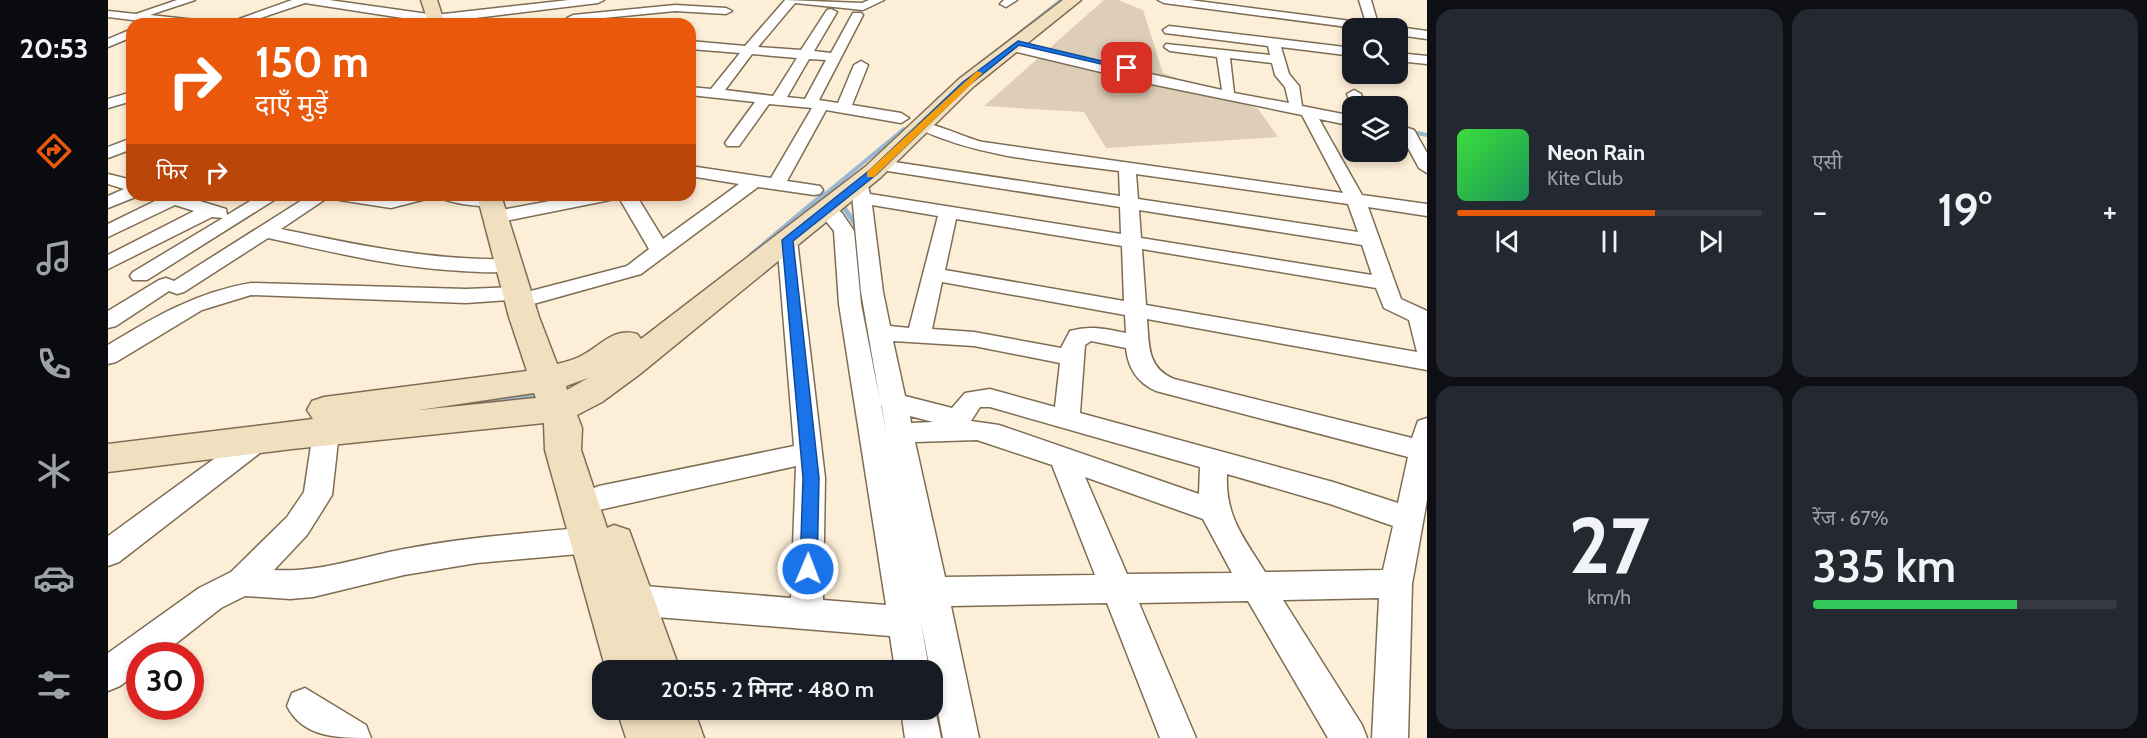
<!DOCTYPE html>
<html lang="hi">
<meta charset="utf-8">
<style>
:root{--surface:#171b24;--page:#242831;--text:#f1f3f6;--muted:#9ea1a6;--line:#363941;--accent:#ea580c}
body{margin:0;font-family:Cabin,"Noto Sans Devanagari",sans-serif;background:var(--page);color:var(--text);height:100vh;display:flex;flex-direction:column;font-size:22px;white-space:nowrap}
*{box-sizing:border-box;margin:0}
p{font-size:20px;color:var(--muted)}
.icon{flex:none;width:33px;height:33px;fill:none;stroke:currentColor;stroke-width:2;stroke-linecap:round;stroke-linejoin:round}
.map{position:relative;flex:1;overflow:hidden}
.panel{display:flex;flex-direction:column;gap:9px;padding:9px;background:#0d0f14;width:720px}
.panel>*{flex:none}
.hud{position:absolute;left:18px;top:18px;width:570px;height:183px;border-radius:18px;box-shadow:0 3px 9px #0003;background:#ea580c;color:#fff;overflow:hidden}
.controls{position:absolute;left:1234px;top:18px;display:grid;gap:12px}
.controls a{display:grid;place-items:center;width:66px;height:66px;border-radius:12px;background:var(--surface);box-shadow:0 3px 9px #0003;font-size:30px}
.speed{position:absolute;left:18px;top:642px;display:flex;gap:12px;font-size:30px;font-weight:700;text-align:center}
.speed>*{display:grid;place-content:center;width:78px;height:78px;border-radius:50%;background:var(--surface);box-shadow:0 3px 9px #0003;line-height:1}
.speed .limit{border:9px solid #d22;background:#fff;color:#111}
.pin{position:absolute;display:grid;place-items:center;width:51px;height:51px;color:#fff;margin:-26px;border-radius:12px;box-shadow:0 3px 9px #0006}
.me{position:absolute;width:66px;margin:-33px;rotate:1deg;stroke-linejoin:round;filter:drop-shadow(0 0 4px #0008)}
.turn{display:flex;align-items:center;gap:21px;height:126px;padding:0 30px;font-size:27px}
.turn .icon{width:78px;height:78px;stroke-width:2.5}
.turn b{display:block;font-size:42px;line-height:51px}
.then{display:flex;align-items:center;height:57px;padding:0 30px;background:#0003;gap:12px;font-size:22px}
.big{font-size:45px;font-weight:600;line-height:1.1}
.panel .card{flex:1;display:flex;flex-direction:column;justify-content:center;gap:9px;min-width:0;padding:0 21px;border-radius:18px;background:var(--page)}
.panel .dial{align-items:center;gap:0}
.dial b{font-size:78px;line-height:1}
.song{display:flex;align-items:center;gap:18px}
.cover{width:72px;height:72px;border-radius:9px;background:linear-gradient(135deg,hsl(120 70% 55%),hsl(150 70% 35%))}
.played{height:6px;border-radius:3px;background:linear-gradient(90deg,var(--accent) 65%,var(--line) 65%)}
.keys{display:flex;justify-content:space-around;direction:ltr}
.heat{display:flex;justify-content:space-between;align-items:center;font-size:33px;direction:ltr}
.charge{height:9px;border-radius:4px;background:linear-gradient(90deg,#34c759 67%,var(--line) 0)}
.panel .tiles{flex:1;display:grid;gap:9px;grid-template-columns:repeat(2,1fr)}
.trip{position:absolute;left:484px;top:660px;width:351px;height:60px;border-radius:18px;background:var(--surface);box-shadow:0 3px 9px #0003;font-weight:600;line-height:60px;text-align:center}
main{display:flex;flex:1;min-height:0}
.tabs{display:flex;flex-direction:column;width:108px;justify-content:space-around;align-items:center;background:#090b0e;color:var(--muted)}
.tabs .icon{width:42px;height:42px}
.tabs .selected{color:var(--accent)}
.tabs b{font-size:27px;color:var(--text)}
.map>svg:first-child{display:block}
.green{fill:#deceb7}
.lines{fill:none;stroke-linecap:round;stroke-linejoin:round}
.stream-far4{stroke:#9ab7d2;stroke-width:3}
.stream-far3{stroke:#9ab7d2;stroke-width:4}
.stream-far2{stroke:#9ab7d2;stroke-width:5}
.stream-far1{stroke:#9ab7d2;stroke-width:7}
.stream{stroke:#9ab7d2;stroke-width:8}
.street-casing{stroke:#7e6d54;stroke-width:3}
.secondary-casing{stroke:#7e6d54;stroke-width:3}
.street{fill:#fff;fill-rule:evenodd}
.secondary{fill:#f1e0c0;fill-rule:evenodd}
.route{fill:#1a73e8;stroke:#114b97;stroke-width:1.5}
.slow{fill:#f59e0b}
</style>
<main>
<nav class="tabs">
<b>20:53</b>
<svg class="icon selected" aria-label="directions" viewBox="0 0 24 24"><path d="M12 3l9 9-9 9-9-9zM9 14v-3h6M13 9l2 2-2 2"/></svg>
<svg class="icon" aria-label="music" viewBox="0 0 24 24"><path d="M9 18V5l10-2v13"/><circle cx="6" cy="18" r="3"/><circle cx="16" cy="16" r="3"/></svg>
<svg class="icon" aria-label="phone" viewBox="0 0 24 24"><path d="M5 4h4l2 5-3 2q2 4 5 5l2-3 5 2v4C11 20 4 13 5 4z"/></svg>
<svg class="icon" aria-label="climate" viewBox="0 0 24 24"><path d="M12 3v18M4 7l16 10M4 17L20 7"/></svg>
<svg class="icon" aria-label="car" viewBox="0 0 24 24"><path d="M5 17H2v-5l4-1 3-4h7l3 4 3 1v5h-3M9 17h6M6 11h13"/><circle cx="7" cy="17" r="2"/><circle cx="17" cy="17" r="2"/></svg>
<svg class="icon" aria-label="filters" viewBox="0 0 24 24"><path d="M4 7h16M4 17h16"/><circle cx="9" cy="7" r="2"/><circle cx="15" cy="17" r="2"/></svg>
</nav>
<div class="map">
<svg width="1319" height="738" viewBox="0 0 1319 738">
<rect width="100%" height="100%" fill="#fdeed7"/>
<!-- green -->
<path class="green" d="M996 0H1010L1035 10 1055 73 1150 109 1170 137 998 148 976 112 876 106Z"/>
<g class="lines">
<!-- stream-far4 -->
<path class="stream-far4" d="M883 55 953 0"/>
<!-- stream-far3 -->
<path class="stream-far3" d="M816 115 831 98
M1290 129 1319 135
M715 196 796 129"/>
<!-- stream-far2 -->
<path class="stream-far2" d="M735 206 749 227 746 255
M643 255 716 194"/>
<!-- stream-far1 -->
<path class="stream-far1" d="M331 407 424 396"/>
<!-- stream -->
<path class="stream" d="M831 718 835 738"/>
<!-- street casing -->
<g class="street-casing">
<path id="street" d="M69 0H87L42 15 88 20 94 24H57L0 17V11L28 14Z
M184 0H221L327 15 461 0H496L490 3 327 23 197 3 135 24H117Z
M677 0 754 3 761 0H776L755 10 687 3 650 47 693 50 719 10 723 9 729 12 706 51 723 53 745 13H753L755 15 711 100 730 103 746 65 753 61 760 65 744 105 793 113 801 118 793 123 718 110 679 181 712 186 715 190 712 194 706 195 650 187 533 274 411 308 403 306 401 300 358 303 143 295 94 310 8 362 0 364V345C46 317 89 292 143 283L358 289 409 287 419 292 519 266 541 249 510 196 502 200 388 223 379 217 388 211 474 195H528L555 239 631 184 582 176V166L663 178 704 108 661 104 631 146H619L617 143 647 102 582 95V87L603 89 632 53 582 49V41L637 46ZM644 54 689 58 665 96 617 90ZM701 59 718 60 697 99 679 97Z
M896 0H909L898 7 892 4Z
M1050 0H1082L1258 23 1251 0H1263L1270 24 1276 28H1247L1056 3Z
M567 5 618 8 624 11 618 14 567 11 465 21 459 18 465 15Z
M1061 26 1245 48V56L1173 47 1181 74 1191 86 1194 106 1245 116V126L1211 119 1254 195 1319 204V216L1260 207 1293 299 1319 311V370L1039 319C1041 345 1039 368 1066 379L1304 438 1310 421 1319 418V500L1304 584 1300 738H1264L1271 598 1175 600 1254 725 1259 738H1220L1140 601 1031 603 1088 738H1052L999 603 843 606 871 738H835L825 686V670H822L813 622 821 670H787L782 636 524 615 513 610 508 600 513 590 524 585 683 598 688 466 491 510 481 506 477 498 481 490 491 486 686 446 669 240 679 234 689 240 717 478 715 600 778 605 731 304 726 231 709 210 711 206H725L734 213 746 231 753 304 772 401 753 292 743 183 746 179H758L762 194 1013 234 1012 207 767 169 765 165 773 160 1012 196 1011 171C943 162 873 158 811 129L808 126 811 123C821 120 860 139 875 142L1235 193 1194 115 1043 84 901 50 899 47 905 43 1114 90 1109 57 1062 51 1056 47 1058 44 1162 55 1160 46 1057 33 1055 30ZM1122 58 1164 63 1167 75 1177 87 1181 103 1126 93ZM1028 174 1240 204 1250 232 1030 199ZM764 205 830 216 801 328 782 326 775 292ZM1031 210 1254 245 1264 275 1033 238ZM848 219 1014 246 1016 301 837 270ZM1034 249 1268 288 1276 308 1301 320 1309 352 1038 305ZM834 282 1017 315 1018 333C998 329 982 325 962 331L953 348 866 332 824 329ZM785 341 866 346 952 363 947 407 882 389 857 393 844 408 797 396ZM983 341 1018 348C1020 369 1030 383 1048 391L1300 457 1290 503 1225 482 972 413 977 345ZM773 404 774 407 778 432ZM872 407H882L1092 467 1091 494 891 425 863 421ZM802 416 825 422 803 423ZM869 440 944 465 987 575 837 577 807 442ZM1119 474 1222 504 1285 526 1275 570 1157 572C1136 538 1117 517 1119 474ZM977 477 1095 519 1124 573 1019 574Z
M1290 27 1319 31V39L1290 35V28H1286Z
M24 29V37L0 47V39Z
M1290 53 1319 56V64L1290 61Z
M1246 90 1253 94 1257 106H1245V109L1239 94Z
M24 92V101L0 108V99Z
M1300 128 1306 130 1319 153V173L1311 168 1292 133Z
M24 138V149L0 158V147Z
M0 174 24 180V195L30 196 0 208V196L16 189 0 184Z
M44 195H72L118 209 119 215 152 195H174L39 280H25L22 276 25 272 115 218 104 217 0 269V255L86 211 67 205 0 237V224L49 200Z
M202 195 283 197 321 195 318 199 283 208 231 200 222 196 173 229C250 245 324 261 402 259L409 261 412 265 409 269C392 274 372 272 354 271 289 268 224 252 160 238L76 292 69 294 61 291 8 326 0 328V311L51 280 58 278 66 281Z
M329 195H373L389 198 392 202C386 211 335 203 329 195Z
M218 422 227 425 231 432 224 495 199 535 166 570C211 573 253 557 296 549 358 537 420 533 482 527L493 531 497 540 493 549 482 553 369 563 296 575 205 597 182 599 137 596 113 608 52 656H32V671L12 686 0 691V653L91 588 123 572 179 517 196 492 205 432 209 425Z
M152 429 161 432 165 439 161 446 11 562 0 566V536L143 432Z
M197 688 258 725 263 738C230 738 195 738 179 706L184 693Z
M825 700 833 738H797L793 710H825Z"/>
</g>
<!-- secondary casing -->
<g class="secondary-casing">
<path id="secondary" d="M313 0H329L337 24H321Z
M955 0H973L865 87 773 177 532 374 494 402 469 415 474 428 473 450 499 528 506 525 521 530 572 670H498L437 450 436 423 184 449 0 472V444L205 419 199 410 204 401 216 397 419 371 401 317 369 195H393L431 317 449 364C457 362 465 360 473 356 493 346 505 327 529 334L533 339 757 167 851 79ZM480 378 459 390 458 386ZM426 393 428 398 311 410Z
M509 710H586L596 738H518Z"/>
</g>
<!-- street -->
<use href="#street" class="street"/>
<!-- secondary -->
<use href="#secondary" class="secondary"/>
</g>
<!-- route -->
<path class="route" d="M910 41 1023 68 1019 70 911 45 861 85 769 174 685 241 711 478 709 569 707 574 700 576 694 574 692 569 695 478 674 240 762 170 855 82Z"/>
<!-- slow -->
<path class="slow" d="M869 71 875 73 766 177H759V172Z"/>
</svg>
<div class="controls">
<a><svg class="icon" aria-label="search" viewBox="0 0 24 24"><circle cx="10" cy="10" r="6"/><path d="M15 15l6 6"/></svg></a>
<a><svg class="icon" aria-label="layers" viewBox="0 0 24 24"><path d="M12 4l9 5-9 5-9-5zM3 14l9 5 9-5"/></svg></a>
</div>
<div class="speed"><div class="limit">30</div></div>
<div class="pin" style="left:1019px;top:68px;background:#d93025"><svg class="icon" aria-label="arrive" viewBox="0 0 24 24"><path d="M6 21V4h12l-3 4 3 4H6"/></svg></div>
<svg class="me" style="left:700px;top:569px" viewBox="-20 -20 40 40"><circle r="17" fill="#1a73e8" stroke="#fff" stroke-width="3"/><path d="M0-11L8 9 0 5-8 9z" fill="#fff"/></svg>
<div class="trip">20:55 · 2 मिनट · 480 m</div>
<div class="hud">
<div class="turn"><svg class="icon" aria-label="right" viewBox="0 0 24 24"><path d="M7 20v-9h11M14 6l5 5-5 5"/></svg><div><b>150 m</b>दाएँ मुड़ें</div></div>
<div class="then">फिर<svg class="icon" aria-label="right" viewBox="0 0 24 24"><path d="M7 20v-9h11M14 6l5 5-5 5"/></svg></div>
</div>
</div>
<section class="panel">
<div class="tiles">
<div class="card">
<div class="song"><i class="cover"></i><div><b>Neon Rain</b><p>Kite Club</p></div></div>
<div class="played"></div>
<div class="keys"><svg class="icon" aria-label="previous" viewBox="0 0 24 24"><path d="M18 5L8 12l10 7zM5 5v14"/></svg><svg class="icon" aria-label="pause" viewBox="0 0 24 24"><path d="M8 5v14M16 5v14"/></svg><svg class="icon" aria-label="next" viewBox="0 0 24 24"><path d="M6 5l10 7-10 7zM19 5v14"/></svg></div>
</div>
<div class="card"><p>एसी</p>
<div class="heat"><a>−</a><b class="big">19°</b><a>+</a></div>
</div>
<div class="card dial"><b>27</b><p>km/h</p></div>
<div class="card"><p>रेंज · 67%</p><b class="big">335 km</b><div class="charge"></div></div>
</div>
</section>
</main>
